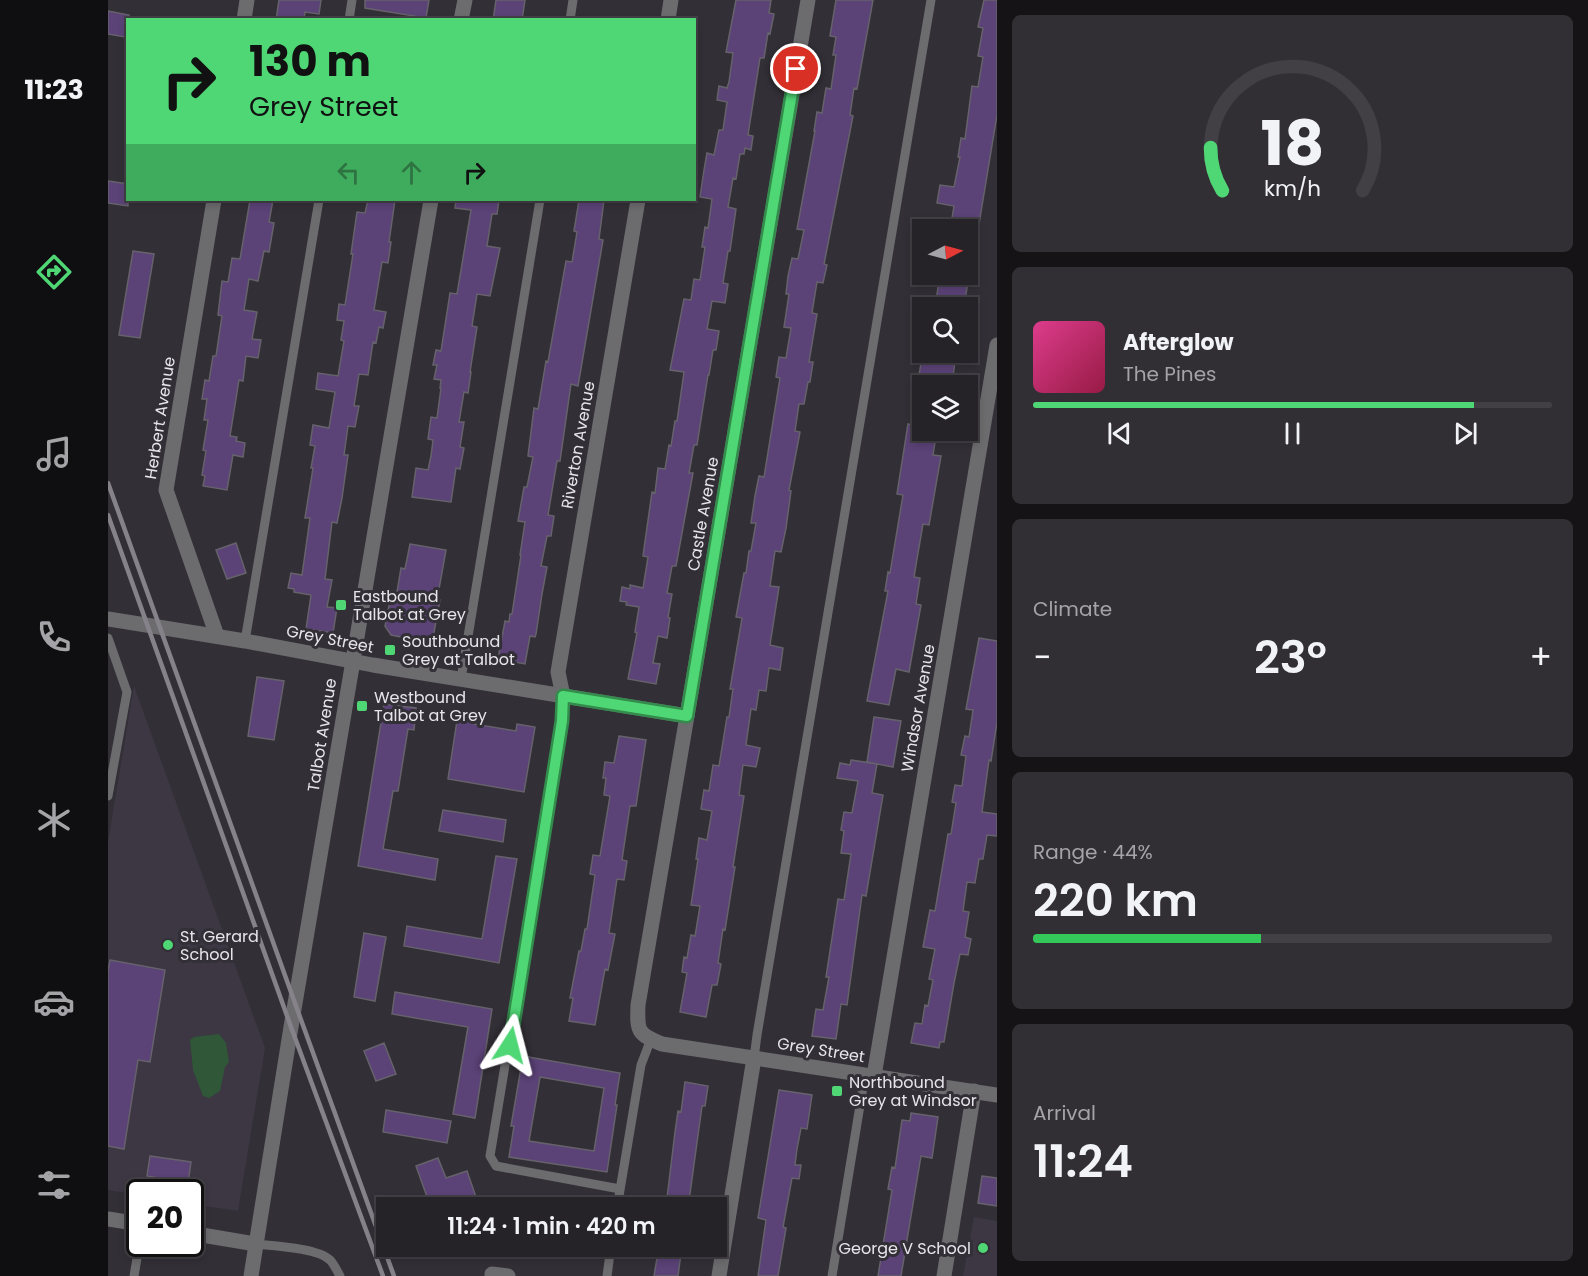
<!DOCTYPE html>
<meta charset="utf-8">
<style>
:root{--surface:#262328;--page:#322f34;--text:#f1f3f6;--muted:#a4a4a8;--line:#424045;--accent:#4fd675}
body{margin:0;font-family:Poppins,sans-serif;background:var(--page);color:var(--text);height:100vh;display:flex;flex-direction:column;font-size:22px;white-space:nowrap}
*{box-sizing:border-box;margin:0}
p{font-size:20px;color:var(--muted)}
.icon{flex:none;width:33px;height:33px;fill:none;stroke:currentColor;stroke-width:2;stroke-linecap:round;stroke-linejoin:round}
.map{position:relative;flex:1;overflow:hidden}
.details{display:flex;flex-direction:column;gap:15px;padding:15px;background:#151316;width:591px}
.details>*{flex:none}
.banner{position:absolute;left:18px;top:18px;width:570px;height:183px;border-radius:0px;box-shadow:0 3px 9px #0003,0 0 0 2px var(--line);background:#4fd675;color:#111;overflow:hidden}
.needle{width:39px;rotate:84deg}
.fabs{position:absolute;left:804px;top:219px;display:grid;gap:12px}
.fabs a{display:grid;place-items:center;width:66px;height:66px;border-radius:0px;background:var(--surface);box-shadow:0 3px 9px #0003,0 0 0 2px var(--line);font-size:30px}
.speed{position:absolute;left:18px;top:1179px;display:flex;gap:12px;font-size:30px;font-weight:700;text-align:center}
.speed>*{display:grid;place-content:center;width:78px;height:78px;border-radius:50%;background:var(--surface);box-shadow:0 3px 9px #0003,0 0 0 2px var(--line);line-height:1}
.speed .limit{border:3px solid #111;border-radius:9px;background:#fff;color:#111}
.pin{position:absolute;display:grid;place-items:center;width:51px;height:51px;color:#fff;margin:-26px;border:3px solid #fff;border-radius:50%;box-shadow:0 2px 6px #0007}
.me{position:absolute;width:66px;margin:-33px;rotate:9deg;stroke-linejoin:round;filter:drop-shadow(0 0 4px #0008)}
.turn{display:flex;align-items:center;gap:21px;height:126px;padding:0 24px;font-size:27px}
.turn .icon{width:78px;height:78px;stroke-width:2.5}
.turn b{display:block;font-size:42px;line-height:51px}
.lanes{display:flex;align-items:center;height:57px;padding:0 24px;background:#0003;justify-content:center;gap:30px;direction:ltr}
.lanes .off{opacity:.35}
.big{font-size:45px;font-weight:600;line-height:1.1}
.details .card{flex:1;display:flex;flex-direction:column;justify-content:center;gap:9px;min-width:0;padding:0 21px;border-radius:9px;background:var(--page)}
.details .dial{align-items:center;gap:0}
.dial svg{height:156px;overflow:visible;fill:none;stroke:var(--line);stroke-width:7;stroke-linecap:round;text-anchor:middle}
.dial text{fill:var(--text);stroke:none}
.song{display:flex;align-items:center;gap:18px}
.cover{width:72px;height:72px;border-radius:9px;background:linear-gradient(135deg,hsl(330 70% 55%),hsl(340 70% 35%))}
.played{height:6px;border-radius:3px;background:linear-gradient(90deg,var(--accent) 85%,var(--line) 85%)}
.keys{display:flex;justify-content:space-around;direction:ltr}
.heat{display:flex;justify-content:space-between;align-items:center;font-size:33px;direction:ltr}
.charge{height:9px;border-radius:4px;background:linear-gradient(90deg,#34c759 44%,var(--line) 0)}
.trip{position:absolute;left:268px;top:1197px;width:351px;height:60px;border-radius:0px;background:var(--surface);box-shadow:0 3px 9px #0003,0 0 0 2px var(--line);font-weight:600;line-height:60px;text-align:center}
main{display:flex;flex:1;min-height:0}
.dock{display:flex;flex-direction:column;width:108px;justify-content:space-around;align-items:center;background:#0f0e10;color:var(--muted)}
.dock .icon{width:42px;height:42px}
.dock .active{color:var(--accent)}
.dock b{font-size:27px;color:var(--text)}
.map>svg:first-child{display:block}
.built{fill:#3c3743}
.green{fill:#305738}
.building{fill:#5b4277;stroke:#66626b;stroke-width:1.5;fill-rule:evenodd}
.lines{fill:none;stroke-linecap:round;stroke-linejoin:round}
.service{stroke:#6c6b6e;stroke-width:9}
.minor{stroke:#6c6b6e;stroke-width:15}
.tertiary{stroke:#6c6b6e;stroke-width:15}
.rail{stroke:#858389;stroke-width:4.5}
.route-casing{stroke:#338b4c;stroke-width:15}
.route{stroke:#4fd675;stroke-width:10}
.poi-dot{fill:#4fd675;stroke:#322f36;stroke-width:2}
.labels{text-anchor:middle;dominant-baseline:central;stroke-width:6;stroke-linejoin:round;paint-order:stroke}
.street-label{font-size:16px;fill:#e7e5ea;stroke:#322f36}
.poi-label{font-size:16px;fill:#e7e5ea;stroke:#322f36;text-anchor:start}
</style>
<main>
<nav class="dock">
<b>11:23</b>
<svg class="icon active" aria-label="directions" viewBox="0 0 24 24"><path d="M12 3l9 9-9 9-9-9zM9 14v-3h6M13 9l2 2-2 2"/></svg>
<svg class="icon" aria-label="music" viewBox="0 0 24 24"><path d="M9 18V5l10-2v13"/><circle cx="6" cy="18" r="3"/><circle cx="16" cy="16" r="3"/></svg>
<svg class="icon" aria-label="phone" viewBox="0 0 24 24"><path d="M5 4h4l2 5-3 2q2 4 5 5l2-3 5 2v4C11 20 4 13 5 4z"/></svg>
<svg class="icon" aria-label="climate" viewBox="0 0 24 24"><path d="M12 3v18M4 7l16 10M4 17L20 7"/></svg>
<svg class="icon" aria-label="car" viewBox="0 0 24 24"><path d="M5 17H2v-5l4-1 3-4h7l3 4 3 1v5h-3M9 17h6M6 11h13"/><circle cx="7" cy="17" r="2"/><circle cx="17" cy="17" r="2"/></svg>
<svg class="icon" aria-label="filters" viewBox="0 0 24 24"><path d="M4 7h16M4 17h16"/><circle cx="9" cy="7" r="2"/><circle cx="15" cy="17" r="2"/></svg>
</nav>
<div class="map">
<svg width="889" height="1276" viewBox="0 0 889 1276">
<rect width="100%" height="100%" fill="#322f36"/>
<!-- built -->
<path class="built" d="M26 686 157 1048 130 1211 83 1204 82 1192H32L31 1195 0 1190V842Z
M866 1217 889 1221V1276H855Z"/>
<!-- green -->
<path class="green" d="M111 1034 118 1043 121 1062 117 1067 112 1091 101 1098 95 1096 85 1070 82 1040 86 1037Z"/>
<!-- building -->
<path class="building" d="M171 0H213L211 14 197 12 196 20H168Z
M257 0H321L318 18 257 8Z
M388 0H417L414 20H385Z
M628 0H663L661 13 666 14 662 34 660 33 656 58H652L640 135 645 136 643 150 637 148 636 154H632L628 179 625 178 620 207 628 209 622 251H620L615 283 620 284 617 303 604 301 599 329 611 331 608 350H605L601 375H600L589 445H586L581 473H585L568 566H564L559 593 564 594 560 617 562 618 559 638 550 636 545 663 552 664 548 684 520 679 529 633 527 632 531 607 518 605 519 602 512 601 514 587 522 589V585L535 588 540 557 535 556 544 492 547 493 550 468 557 469 561 445 563 446 567 421H569L576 372 562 370 576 299 583 300 586 279 592 280 597 247H594L597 227 600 228 604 199 592 197 596 170 599 153 606 155 611 130H615L619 102 609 100 611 86 619 88 621 82 625 53 618 52Z
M728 0H765L749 89 746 88 742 115 745 116 716 264 719 265 715 283 709 282 704 313 709 314 701 362H705L702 382H700L696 404H691L687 431 692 432 681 490 683 491 678 528 673 552 667 551 662 586 671 587 662 645 675 648 672 670 661 668 658 691 651 690 648 710 643 709 638 745 652 748 648 767 635 765 631 795 636 796 625 867H627L617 930 615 929 610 963 613 964 609 985H604L598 1017 572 1012 579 973 574 972 576 957 579 958 583 935 587 936 592 906 583 905 590 859H588L591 838 599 840 604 811 593 809 596 790 601 791 605 765 611 766 619 717H621L625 689H622L634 618 628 617 636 573H638L641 551H643L648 523H643L647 496 651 476 656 477 672 378 668 377 671 357 678 358 683 328 676 327 681 294H678L680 276 684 258 690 259 696 230 689 229 707 131H706L709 112 714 113 718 88 723 89 728 55H725L728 37 722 36Z
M876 0H889V115L870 230H842L846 206 829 203 832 185 846 187 852 157H850L853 138 857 139 864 86 870 87 875 57 870 56 875 28 870 27Z
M0 11 21 15 17 37 0 34Z
M0 181 20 184V206L0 203Z
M142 200H165L161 222 166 223 161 252 156 251 150 281 141 279 136 310 149 312 144 339 153 340 150 358 138 356 135 381 131 380 122 436 129 437 128 441 137 443 135 457 125 455 119 490 95 486 97 476 94 475 98 451 95 450 100 420H96L99 399H94L97 380 101 381 105 356H108L114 316 110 315 114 281 120 282 124 258 132 259Z
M260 200H287L281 242H283L280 263 274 262 266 310 278 312 275 328 271 327 268 343 265 342 260 375 251 374 246 406H251L247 427 240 426 236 455H240L234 498 229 523 224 522 217 579 224 580 219 607 229 608 225 633 198 629 203 595 186 592V589L180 588 183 573 194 575 202 518H197L205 468H203L207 446 202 445 205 425 221 428 227 392 208 389 210 373 230 376 236 341 233 340 236 321 229 320 231 304 237 305 245 254H243L249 212 257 213Z
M348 200H391L389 214H384L379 246 392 248 382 296 369 294 364 326 369 327 362 372H363L360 393 356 392 351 422H356L352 447 356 448 352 469 348 468 343 502 304 497 308 468 320 470 323 456 325 440 320 439 323 417 329 418 333 388H332L333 380 326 379 329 365H325L328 350 333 351 342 293 349 294 363 210 347 208Z
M471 200H496L491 239 495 240 470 386 463 384 452 461H449L440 515 446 516 443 536H439L433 566 439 567 434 594 428 634 427 637 422 636 417 664 390 659 397 621 401 622 402 614H404L413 555H412L417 522 410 521 416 487H419L425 457 420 456 426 408 430 409 438 361 440 362 458 261 464 262 469 232 466 231Z
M25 251 46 254 32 338 11 335Z
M832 274H861L856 308H827Z
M815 352H848L844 386H809Z
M800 424 814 427V430H829L825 455 833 456 821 525 815 524 810 553 806 577 812 578 808 604 813 605 801 672 788 669 781 705 759 701 780 591H777L780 572 782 573 795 495 789 494Z
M128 543 138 573 119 579 108 550Z
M302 544 338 550 329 600H332L324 643 283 635 277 626 284 591 289 592 293 568 297 569Z
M871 638 889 641V722L883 761 881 760 874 812 889 814V836L879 835 875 859H871L867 883 859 882 855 911 861 912 857 937 863 939 860 955 852 954 846 983 836 1042H832L831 1048 803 1043 807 1023 814 1024 817 1005 820 1006 825 980 821 979 827 949 815 947 822 910 827 911 840 834H843L848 803 844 802 847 785 854 786 858 756 853 755 857 736 861 737 865 710 858 709Z
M149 677 176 681 166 740 140 736Z
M276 704 308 708 306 730 300 729 290 791H285L275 849 330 859 327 880 250 866Z
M350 714 367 717 366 724 408 731 409 724 427 727 416 792 340 779Z
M766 717 793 721 785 767 759 762Z
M511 736 538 740 528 806H522L514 860 519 861 516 880 509 879 501 933 507 934 500 970 497 969 487 1025 461 1021 465 998H462L471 951H473L477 929H479L487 875 482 874 485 855 492 856 502 796 496 795 498 778H495L497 762 506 763Z
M743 760 769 764 764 793 775 795 758 896 754 895 739 1005 733 1004 728 1039 704 1036 708 1009 715 1010 721 977H718L730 899 736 900 743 854 733 853 736 831 733 830 736 812 744 813 750 781 729 778 732 763 742 765Z
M335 810 398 820 395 842 331 831Z
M388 856 409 859 391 963 296 946 299 926 374 939Z
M256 933 278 937 267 1001 246 997Z
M2 960 57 970 42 1062 30 1060 16 1149 0 1146V971Z
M287 992 384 1009 367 1118 345 1114 360 1027 284 1014Z
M276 1043 288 1074 268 1081 256 1051Z
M415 1056 512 1073 507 1105H509L499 1172 401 1157 406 1126H403ZM432 1077 496 1088 486 1151 421 1141Z
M577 1082 600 1086 597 1106H594L581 1201 559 1198 567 1132 570 1111 573 1112Z
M671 1090 704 1095 699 1129 693 1128 689 1149 687 1165H693L691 1179 684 1178 675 1227 678 1228 670 1276H650L658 1220 650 1218Z
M278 1110 343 1121 339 1143 275 1132Z
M803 1113 830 1117 824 1158 813 1156 793 1276H770L784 1190 780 1189 784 1167 787 1168 794 1120 802 1121Z
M42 1156 83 1162 80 1183 39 1176Z
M330 1158 338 1178 359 1171 368 1197 341 1208H323L308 1166Z
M874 1176 889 1178V1206L870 1203Z
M551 1246H574L570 1276H546Z"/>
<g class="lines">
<!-- service -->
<path class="service" d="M241 20 244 0
M462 20 465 0
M0 638 19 692 0 796
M137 641 211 200
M353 679 432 200
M455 696 454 721 382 1156 388 1166 512 1189
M646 1058 649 1035 823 0
M509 1208 533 1065 543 1039
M148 1244C166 1246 210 1248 222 1260 226 1264 229 1271 232 1276
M26 1276 32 1241
M499 1276 503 1246
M724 1276 757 1075"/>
<!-- minor -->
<path class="minor" d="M136 20 139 0
M560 20 563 0
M106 200 58 490 109 636
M455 696 450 672 530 200
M579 716 700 0
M766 1076 889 345
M0 1219 32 1224
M82 1233 148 1244
M384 1276V1274L400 1276
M611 1276 646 1058
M836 1276 866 1091"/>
<!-- tertiary -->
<path class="tertiary" d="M353 20 357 0
M0 619 137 641 265 665 579 716 530 1005C529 1031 529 1034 554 1044L889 1095
M143 1276 183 1027 323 200"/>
<!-- rail -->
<path class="rail" d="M0 483 188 1006 286 1276
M0 515 183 1027 275 1276"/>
</g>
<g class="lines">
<!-- route casing -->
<g class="route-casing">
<path id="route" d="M402 1045 454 721 455 696 579 716 688 69"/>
</g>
<!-- route -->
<use href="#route" class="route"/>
</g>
<!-- markers -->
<g class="poi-dot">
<rect x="227" y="599" width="12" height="12" rx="3"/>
<rect x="276" y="644" width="12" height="12" rx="3"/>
<rect x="248" y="700" width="12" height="12" rx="3"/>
<circle cx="60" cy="945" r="6"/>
<rect x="723" y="1085" width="12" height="12" rx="3"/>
<circle cx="875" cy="1248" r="6"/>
</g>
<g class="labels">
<!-- street labels -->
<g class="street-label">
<text transform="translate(52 418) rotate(-81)">Herbert Avenue</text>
<text transform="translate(470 445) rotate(-80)">Riverton Avenue</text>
<text transform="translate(595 514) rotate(-80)">Castle Avenue</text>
<text transform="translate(222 639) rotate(11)">Grey Street</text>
<text transform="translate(810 708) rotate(-80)">Windsor Avenue</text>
<text transform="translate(214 735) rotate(-81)">Talbot Avenue</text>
<text transform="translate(713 1050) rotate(9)">Grey Street</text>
</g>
<!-- poi labels -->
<g class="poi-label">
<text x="245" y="596">Eastbound<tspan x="245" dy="18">Talbot at Grey</tspan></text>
<text x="294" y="641">Southbound<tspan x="294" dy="18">Grey at Talbot</tspan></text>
<text x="266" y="697">Westbound<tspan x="266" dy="18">Talbot at Grey</tspan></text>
<text x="72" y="936">St. Gerard<tspan x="72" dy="18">School</tspan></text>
<text x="741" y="1082">Northbound<tspan x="741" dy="18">Grey at Windsor</tspan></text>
<text x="863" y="1248" text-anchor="end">George V School</text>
</g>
</g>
</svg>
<div class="fabs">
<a><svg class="needle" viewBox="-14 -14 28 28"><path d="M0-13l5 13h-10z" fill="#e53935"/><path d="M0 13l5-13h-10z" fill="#a4a4a8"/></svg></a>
<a><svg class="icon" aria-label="search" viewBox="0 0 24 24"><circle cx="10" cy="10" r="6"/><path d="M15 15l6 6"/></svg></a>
<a><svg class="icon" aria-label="layers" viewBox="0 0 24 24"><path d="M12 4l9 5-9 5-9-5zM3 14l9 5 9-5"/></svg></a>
</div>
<div class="speed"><div class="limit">20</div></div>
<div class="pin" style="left:688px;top:69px;background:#d93025"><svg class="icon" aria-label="arrive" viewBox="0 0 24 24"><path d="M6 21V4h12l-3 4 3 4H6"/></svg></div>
<svg class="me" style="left:402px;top:1045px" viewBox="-20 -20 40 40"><path d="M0-17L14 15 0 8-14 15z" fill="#4fd675" stroke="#fff" stroke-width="4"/></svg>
<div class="trip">11:24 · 1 min · 420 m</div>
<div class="banner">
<div class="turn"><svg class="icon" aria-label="right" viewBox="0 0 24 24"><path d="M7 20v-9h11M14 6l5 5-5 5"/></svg><div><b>130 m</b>Grey Street</div></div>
<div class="lanes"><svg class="icon off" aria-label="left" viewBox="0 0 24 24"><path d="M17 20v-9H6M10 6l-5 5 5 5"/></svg><svg class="icon off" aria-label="ahead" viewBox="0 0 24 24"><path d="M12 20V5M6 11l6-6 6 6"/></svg><svg class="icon" aria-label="right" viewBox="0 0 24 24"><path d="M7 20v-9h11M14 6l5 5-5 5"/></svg></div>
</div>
</div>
<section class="details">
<div class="card dial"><svg viewBox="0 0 100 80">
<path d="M14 69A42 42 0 1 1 86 69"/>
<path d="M14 69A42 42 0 0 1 8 47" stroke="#4fd675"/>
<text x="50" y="56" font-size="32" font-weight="700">18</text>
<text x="50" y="72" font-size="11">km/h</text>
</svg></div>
<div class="card">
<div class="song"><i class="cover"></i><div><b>Afterglow</b><p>The Pines</p></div></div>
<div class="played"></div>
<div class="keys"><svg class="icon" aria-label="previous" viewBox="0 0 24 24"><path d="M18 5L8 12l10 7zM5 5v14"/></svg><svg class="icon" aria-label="pause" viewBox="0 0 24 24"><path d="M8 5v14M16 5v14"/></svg><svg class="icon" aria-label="next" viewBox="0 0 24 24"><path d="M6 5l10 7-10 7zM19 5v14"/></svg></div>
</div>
<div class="card"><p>Climate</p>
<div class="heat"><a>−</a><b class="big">23°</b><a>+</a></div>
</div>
<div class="card"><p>Range · 44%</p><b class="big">220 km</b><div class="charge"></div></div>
<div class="card"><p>Arrival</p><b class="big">11:24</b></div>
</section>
</main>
